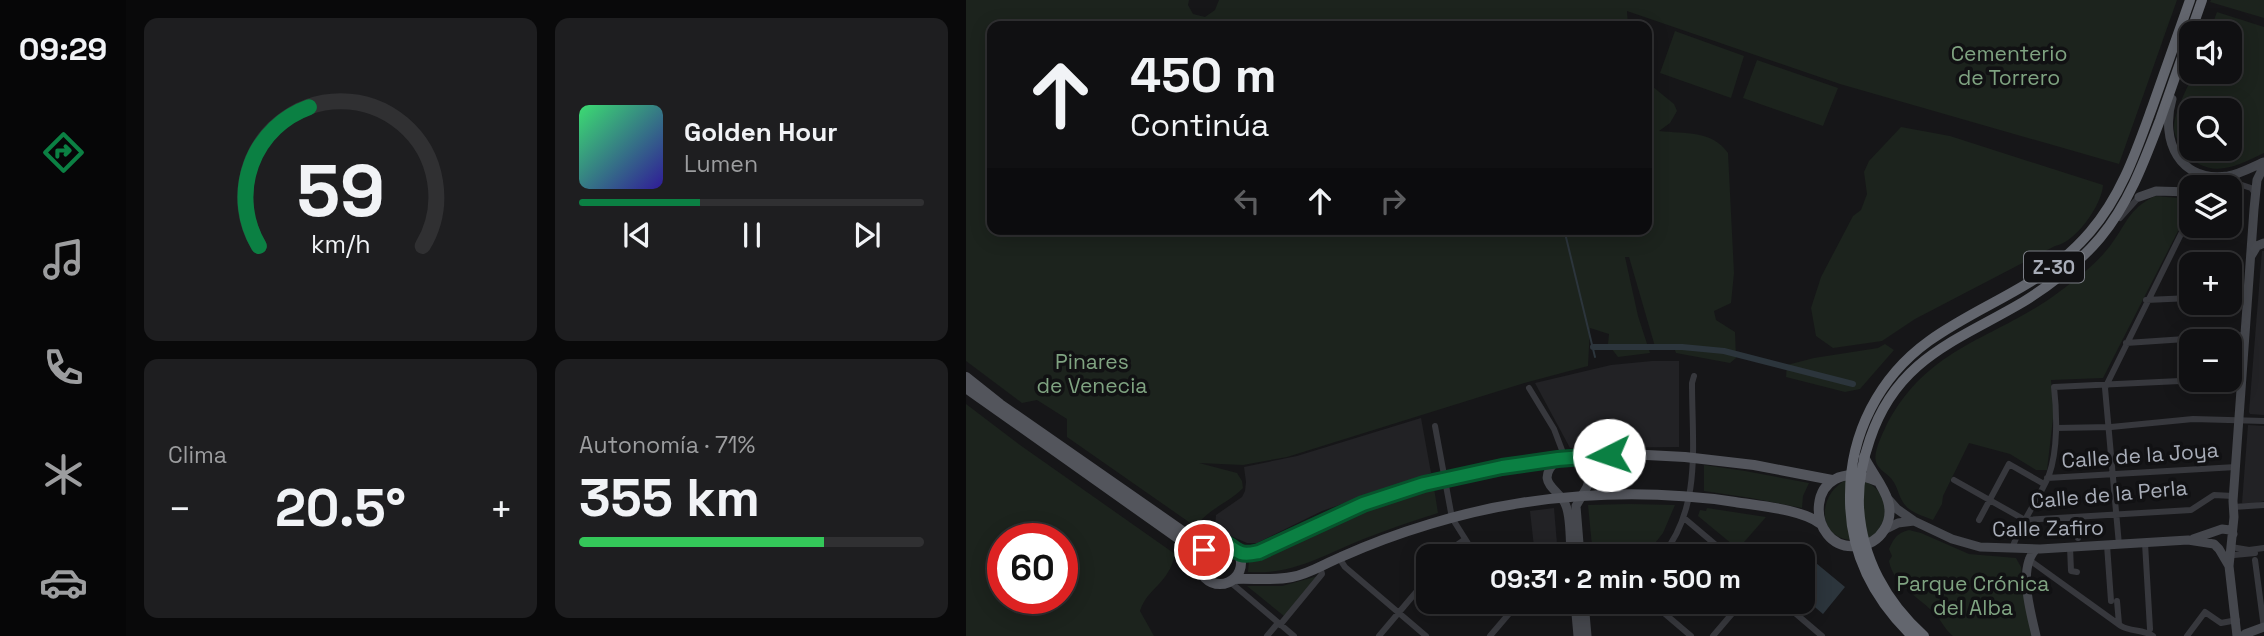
<!DOCTYPE html>
<html lang="es">
<meta charset="utf-8">
<style>
:root{--surface:#101012;--page:#1e1e20;--text:#f1f3f6;--muted:#9c9d9f;--line:#303032;--accent:#0b8043}
body{margin:0;font-family:"Space Grotesk",sans-serif;background:var(--page);color:var(--text);height:100vh;display:flex;flex-direction:column;font-size:26px;white-space:nowrap}
*{box-sizing:border-box;margin:0}
p{font-size:23px;color:var(--muted)}
.icon{flex:none;width:38px;height:38px;fill:none;stroke:currentColor;stroke-width:2;stroke-linecap:round;stroke-linejoin:round}
.map{position:relative;flex:1;overflow:hidden}
.sheet{display:flex;flex-direction:column;gap:18px;padding:18px;background:#09090a;width:840px}
.sheet>*{flex:none}
.hud{position:absolute;left:21px;top:21px;width:665px;height:214px;border-radius:14px;box-shadow:0 4px 18px #0003,0 0 0 2px var(--line);background:#101012;color:var(--text);overflow:hidden}
.tools{position:absolute;left:1213px;top:21px;display:grid;gap:14px}
.tools a{display:grid;place-items:center;width:63px;height:63px;border-radius:14px;background:var(--surface);box-shadow:0 4px 18px #0003,0 0 0 2px var(--line);font-size:35px}
.speed{position:absolute;left:21px;top:523px;display:flex;gap:14px;font-size:35px;font-weight:700;text-align:center}
.speed>*{display:grid;place-content:center;width:91px;height:91px;border-radius:50%;background:var(--surface);box-shadow:0 4px 18px #0003,0 0 0 2px var(--line);line-height:1}
.speed .limit{border:10px solid #d22;background:#fff;color:#111}
.pin{position:absolute;display:grid;place-items:center;width:60px;height:60px;color:#fff;margin:-30px;border:4px solid #fff;border-radius:50%;box-shadow:0 2px 7px #0007}
.me{position:absolute;width:77px;margin:-38px;rotate:266deg;stroke-linejoin:round;filter:drop-shadow(0 0 5px #0008)}
.turn{display:flex;align-items:center;gap:24px;height:147px;padding:0 28px;font-size:32px}
.turn .icon{width:91px;height:91px;stroke-width:2.5}
.turn b{display:block;font-size:49px;line-height:60px}
.lanes{display:flex;align-items:center;height:66px;padding:0 28px;background:#0003;justify-content:center;gap:35px;direction:ltr}
.lanes .off{opacity:.35}
.big{font-size:52px;font-weight:700;line-height:1.1}
.sheet .tile{flex:1;display:flex;flex-direction:column;justify-content:center;gap:10px;min-width:0;padding:0 24px;border-radius:14px;background:var(--page)}
.sheet .dial{align-items:center;gap:0}
.dial svg{height:182px;overflow:visible;fill:none;stroke:var(--line);stroke-width:7;stroke-linecap:round;text-anchor:middle}
.dial text{fill:var(--text);stroke:none}
.song{display:flex;align-items:center;gap:21px}
.cover{width:84px;height:84px;border-radius:10px;background:linear-gradient(135deg,hsl(140 70% 55%),hsl(250 70% 35%))}
.played{height:7px;border-radius:4px;background:linear-gradient(90deg,var(--accent) 35%,var(--line) 35%)}
.keys{display:flex;justify-content:space-around;direction:ltr}
.heat{display:flex;justify-content:space-between;align-items:center;font-size:38px;direction:ltr}
.charge{height:10px;border-radius:5px;background:linear-gradient(90deg,#34c759 71%,var(--line) 0)}
.sheet .tiles{flex:1;display:grid;gap:18px;grid-template-columns:repeat(2,1fr)}
.trip{position:absolute;left:450px;top:544px;width:399px;height:70px;border-radius:14px;background:var(--surface);box-shadow:0 4px 18px #0003,0 0 0 2px var(--line);font-weight:700;line-height:70px;text-align:center}
main{display:flex;flex:1;min-height:0}
.tab-bar{display:flex;flex-direction:column;width:126px;justify-content:space-around;align-items:center;background:#060607;color:var(--muted)}
.tab-bar .icon{width:49px;height:49px}
.tab-bar .selected{color:var(--accent)}
.tab-bar b{font-size:32px;color:var(--text)}
.map>svg:first-child{display:block}
.built{fill:#222225}
.green{fill:#1c231d;fill-rule:evenodd}
.water{fill:#2c353c}
.lines{fill:none;stroke-linecap:round;stroke-linejoin:round}
.stream{stroke:#2c353c;stroke-width:2}
.canal{stroke:#2c353c;stroke-width:6}
.street{stroke:#37383d;stroke-width:6}
.secondary{stroke:#45474d;stroke-width:9}
.primary{stroke:#53555c;stroke-width:10}
.highway{stroke:#63666e;stroke-width:10}
.route-casing{stroke:#07532c;stroke-width:18}
.route{stroke:#0b8043;stroke-width:12}
.labels{text-anchor:middle;dominant-baseline:central;stroke-width:7;stroke-linejoin:round;paint-order:stroke}
.shield{fill:#111113;stroke:#7b7e86;stroke-width:2}
.shield-label{font-size:19px;font-weight:bold;fill:#a8adb8}
.park-label{font-size:21px;fill:#7fa381;stroke:#111113}
.street-label{font-size:21px;fill:#a8adb8;stroke:#111113}
</style>
<main>
<nav class="tab-bar">
<b>09:29</b>
<svg class="icon selected" aria-label="directions" viewBox="0 0 24 24"><path d="M12 3l9 9-9 9-9-9zM9 14v-3h6M13 9l2 2-2 2"/></svg>
<svg class="icon" aria-label="music" viewBox="0 0 24 24"><path d="M9 18V5l10-2v13"/><circle cx="6" cy="18" r="3"/><circle cx="16" cy="16" r="3"/></svg>
<svg class="icon" aria-label="phone" viewBox="0 0 24 24"><path d="M5 4h4l2 5-3 2q2 4 5 5l2-3 5 2v4C11 20 4 13 5 4z"/></svg>
<svg class="icon" aria-label="climate" viewBox="0 0 24 24"><path d="M12 3v18M4 7l16 10M4 17L20 7"/></svg>
<svg class="icon" aria-label="car" viewBox="0 0 24 24"><path d="M5 17H2v-5l4-1 3-4h7l3 4 3 1v5h-3M9 17h6M6 11h13"/><circle cx="7" cy="17" r="2"/><circle cx="17" cy="17" r="2"/></svg>
</nav>
<section class="sheet">
<div class="tiles">
<div class="tile dial"><svg viewBox="0 0 100 80">
<path d="M14 69A42 42 0 1 1 86 69"/>
<path d="M14 69A42 42 0 0 1 36 8" stroke="#0b8043"/>
<text x="50" y="56" font-size="32" font-weight="700">59</text>
<text x="50" y="72" font-size="11">km/h</text>
</svg></div>
<div class="tile">
<div class="song"><i class="cover"></i><div><b>Golden Hour</b><p>Lumen</p></div></div>
<div class="played"></div>
<div class="keys"><svg class="icon" aria-label="previous" viewBox="0 0 24 24"><path d="M18 5L8 12l10 7zM5 5v14"/></svg><svg class="icon" aria-label="pause" viewBox="0 0 24 24"><path d="M8 5v14M16 5v14"/></svg><svg class="icon" aria-label="next" viewBox="0 0 24 24"><path d="M6 5l10 7-10 7zM19 5v14"/></svg></div>
</div>
<div class="tile"><p>Clima</p>
<div class="heat"><a>−</a><b class="big">20.5°</b><a>+</a></div>
</div>
<div class="tile"><p>Autonomía · 71%</p><b class="big">355 km</b><div class="charge"></div></div>
</div>
</section>
<div class="map">
<svg width="1298" height="636" viewBox="0 0 1298 636">
<rect width="100%" height="100%" fill="#161618"/>
<!-- built -->
<path class="built" d="M1296 251H1298V415L1284 414 1283 412Z
M686 361H713V447L604 448 569 383 645 365Z
M455 418 465 473 356 511 291 543H281L249 529 250 515 276 497 279 491 280 482 278 467 331 456Z
M1282 425 1298 426V501L1288 504 1276 503Z
M588 508 592 556H569L564 511Z"/>
<!-- green -->
<path class="green" d="M0 0H223L222 5 227 14 239 17 249 10 253 0H1211L1153 164 874 84 661 11 662 26H26V229H681V82L708 104 711 111 704 123 693 131C719 134 746 130 762 153L768 273 765 303 748 311 750 320 769 332 770 358 764 363 710 353 707 345 690 350 663 257H659L672 316 684 353 652 357 642 344 643 334 624 328 622 366 562 382 321 457 277 465 233 463 271 473 276 481 277 488C263 503 241 509 230 527L101 437V419L71 400 56 403 0 361Z
M1245 0H1298V18L1244 2Z
M1251 12 1298 27V153C1271 166 1243 181 1219 152 1214 146 1208 136 1208 128 1208 112 1222 87 1228 72H1264V33H1243ZM1225 110H1264V149H1225Z
M709 31 778 56 765 98 694 73Z
M791 60 872 88 857 126 777 98Z
M935 127 984 136 1137 185C1136 205 1109 243 1089 246L949 319 916 341 867 348 850 336 845 308 855 277 887 216 895 210 901 194 898 172 903 161Z
M1189 196 1225 199V214L1212 231 1137 378 1085 380 1088 410 1081 470H1070L1044 454 1003 443 977 496 976 504 967 520C958 516 945 513 939 505 933 498 932 488 927 481 923 474 912 470 910 462 907 452 916 435 920 426 963 343 1031 340 1097 289 1114 276 1131 263 1144 246 1160 225 1162 209 1189 196Z
M919 344 928 350 894 389 879 392 820 377 821 365 848 358 912 348Z
M0 404 54 445 209 554C203 584 181 588 174 611L188 636H0ZM37 539H96V598H37Z
M738 465 779 471 843 483 837 496 836 508 785 498 738 491Z
M882 479 885 540C849 537 852 492 882 479Z
M898 480C915 489 929 509 915 528 912 533 906 537 901 540L897 510Z
M468 488 472 513C446 521 420 530 395 540 356 556 326 575 282 572L283 561 302 556 400 511Z
M663 504 709 505 697 533 679 556H627L622 505Z
M741 508 800 517 772 549 732 516 734 510 740 511Z
M943 530 955 533 1003 554 1050 558 1055 567 1057 587 1067 636H987C979 630 976 621 969 614 954 597 928 587 923 561L926 556 923 549C928 538 931 533 943 530Z
M352 576 318 616 281 586H316Z"/>
<!-- water -->
<path class="water" d="M833 549 879 587 857 614 837 597 836 556H827Z"/>
<g class="lines">
<!-- stream -->
<path class="stream" d="M598 229 629 357"/>
<!-- canal -->
<path class="canal" d="M627 347H716L758 351 887 384"/>
<!-- street -->
<path class="street" d="M1264 191 1276 185 1285 188 1289 193
M1154 218 1173 197
M1264 296 1282 295
M1180 300 1225 298
M1160 343 1279 335
M1264 378 1276 377
M563 388 588 429 599 458
M469 426 486 518 510 556
M1090 428 1145 427 1227 419 1298 421
M1081 478 1270 467
M988 480 1059 520 1225 510 1248 495 1267 496
M1267 507 1298 505
M1110 517 1112 538
M718 518 763 556
M1013 520 1043 464 1078 484
M1179 543 1184 629
M1141 545 1145 601
M1153 545 1139 388 1218 228 1225 219
M1104 547 1105 571 1111 572
M1265 547 1283 550 1298 548
M1046 549C1054 523 1072 501 1083 475 1092 450 1091 413 1088 387L1235 380
M1268 555 1289 553
M480 556 488 547 498 540
M696 556C736 507 726 444 726 383L728 376
M373 558 379 567 460 636
M1062 559 1155 626C1165 632 1177 629 1187 636
M1289 560 1298 628
M263 581 328 636
M1151 601 1153 624
M685 602 725 636
M816 602 856 636
M314 625 356 574 354 566
M301 636 312 623
M413 636 462 578
M524 636 553 602
M747 636 776 602
M1221 636 1239 612 1255 623 1271 620"/>
<!-- secondary -->
<path class="secondary" d="M1206 99C1194 140 1213 183 1262 176 1274 174 1286 167 1298 162
M1248 187 1269 178
M1173 197 1190 191 1225 192
M1285 256 1291 246 1298 243
M612 457 621 467 624 477 621 487 610 506 614 556
M592 459C566 484 594 488 600 506 605 518 604 543 605 556
M923 500 931 509 948 521 986 539 1014 547 1074 549 1222 540 1248 544 1253 549 1263 566
M918 530 932 523 948 521
M1227 539 1256 529 1264 530 1267 534
M609 602 612 636
M618 602 621 636
M1279 634 1298 627
M1070 636C1065 613 1051 568 1070 549
M1271 636 1263 566 1268 517 1267 501 1288 209 1291 180 1298 166"/>
<!-- primary -->
<path class="primary" d="M0 377 34 404 228 539 242 545
M0 388 220 544 229 551 233 560
M898 457C909 480 935 503 918 530 912 540 902 545 891 546 838 552 836 451 911 481
M233 563a21 21 0 1 1 42 0a21 21 0 1 1-42 0Z
M272 552 282 554 298 550 364 518 458 484 563 462 662 454 719 457 788 465 866 480
M268 579C287 578 306 581 326 577 343 574 358 564 375 557 404 544 434 533 464 524 561 494 668 487 769 502 793 506 836 509 855 524"/>
<!-- highway -->
<path class="highway" d="M946 636C907 598 883 551 884 495 884 434 913 377 963 341 1019 301 1077 287 1124 232 1156 195 1171 149 1187 105 1199 70 1212 35 1224 0
M958 636C920 602 896 558 893 507 892 483 896 462 904 439 931 358 991 341 1057 302 1086 284 1112 264 1134 238 1163 203 1178 162 1194 120 1208 80 1222 40 1236 0"/>
</g>
<g class="lines">
<!-- route casing -->
<g class="route-casing">
<path id="route" d="M238 550C256 531 261 548 275 553 281 555 288 553 293 552L397 504 458 484 536 467 592 459 643 455"/>
</g>
<!-- route -->
<use href="#route" class="route"/>
</g>
<g class="labels">
<!-- shield labels -->
<rect class="shield" x="1058" y="251.5" width="60" height="31" rx="5"/>
<g class="shield-label">
<text x="1088" y="267">Z-30</text>
</g>
<!-- park labels -->
<g class="park-label">
<text x="1043" y="53">Cementerio<tspan x="1043" dy="24">de Torrero</tspan></text>
<text x="126" y="361">Pinares<tspan x="126" dy="24">de Venecia</tspan></text>
<text x="1007" y="583">Parque Crónica<tspan x="1007" dy="24">del Alba</tspan></text>
</g>
<!-- street labels -->
<g class="street-label">
<text transform="translate(1174 455) rotate(-4)">Calle de la Joya</text>
<text transform="translate(1143 494) rotate(-5)">Calle de la Perla</text>
<text transform="translate(1082 528) rotate(-1)">Calle Zafiro</text>
</g>
</g>
</svg>
<div class="tools">
<a><svg class="icon" aria-label="sound" viewBox="0 0 24 24"><path d="M4 9h4l5-4v14l-5-4H4zM17 9q2 3 0 6"/></svg></a>
<a><svg class="icon" aria-label="search" viewBox="0 0 24 24"><circle cx="10" cy="10" r="6"/><path d="M15 15l6 6"/></svg></a>
<a><svg class="icon" aria-label="layers" viewBox="0 0 24 24"><path d="M12 4l9 5-9 5-9-5zM3 14l9 5 9-5"/></svg></a>
<a>+</a>
<a>−</a>
</div>
<div class="speed"><div class="limit">60</div></div>
<div class="pin" style="left:238px;top:550px;background:#d93025"><svg class="icon" aria-label="arrive" viewBox="0 0 24 24"><path d="M6 21V4h12l-3 4 3 4H6"/></svg></div>
<svg class="me" style="left:643px;top:455px" viewBox="-20 -20 40 40"><circle r="19" fill="#fff"/><path d="M0-13L10 11 0 6-10 11z" fill="#0b8043"/></svg>
<div class="trip">09:31 · 2 min · 500 m</div>
<div class="hud">
<div class="turn"><svg class="icon" aria-label="ahead" viewBox="0 0 24 24"><path d="M12 20V5M6 11l6-6 6 6"/></svg><div><b>450 m</b>Continúa</div></div>
<div class="lanes"><svg class="icon off" aria-label="left" viewBox="0 0 24 24"><path d="M17 20v-9H6M10 6l-5 5 5 5"/></svg><svg class="icon" aria-label="ahead" viewBox="0 0 24 24"><path d="M12 20V5M6 11l6-6 6 6"/></svg><svg class="icon off" aria-label="right" viewBox="0 0 24 24"><path d="M7 20v-9h11M14 6l5 5-5 5"/></svg></div>
</div>
</div>
</main>
